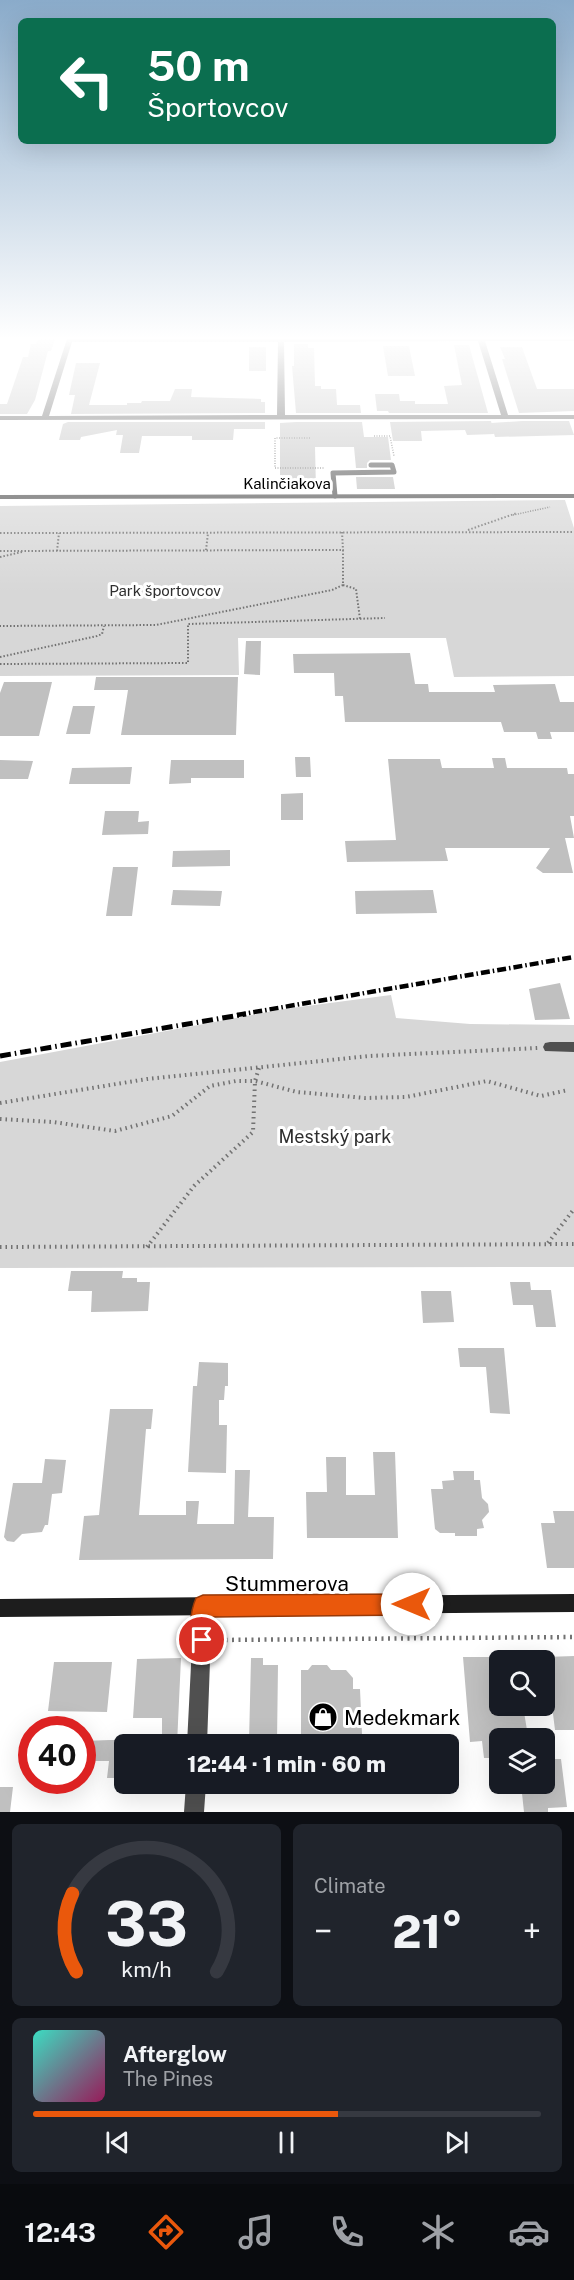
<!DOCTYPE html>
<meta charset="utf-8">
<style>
:root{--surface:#171b24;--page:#20242c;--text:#f1f3f6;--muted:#9ea1a6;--line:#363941;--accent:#ea580c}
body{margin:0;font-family:"Public Sans",sans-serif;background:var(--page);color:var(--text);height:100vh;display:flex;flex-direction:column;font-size:22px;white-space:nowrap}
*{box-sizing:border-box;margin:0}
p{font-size:20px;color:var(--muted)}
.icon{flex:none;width:33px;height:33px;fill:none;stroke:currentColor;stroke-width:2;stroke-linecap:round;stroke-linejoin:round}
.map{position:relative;height:1812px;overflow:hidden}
.details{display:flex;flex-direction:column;gap:12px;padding:12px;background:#0d0f14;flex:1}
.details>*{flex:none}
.guide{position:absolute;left:18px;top:18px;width:538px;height:126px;border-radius:9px;box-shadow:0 6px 24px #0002;background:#0b6e4f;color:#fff;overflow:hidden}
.controls{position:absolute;left:489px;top:1650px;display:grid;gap:12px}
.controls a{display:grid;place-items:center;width:66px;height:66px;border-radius:9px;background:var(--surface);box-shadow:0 6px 24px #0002;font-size:30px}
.speed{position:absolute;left:18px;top:1716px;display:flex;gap:12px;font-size:30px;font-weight:700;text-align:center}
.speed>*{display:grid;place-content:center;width:78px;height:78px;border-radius:50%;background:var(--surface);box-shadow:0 6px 24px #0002;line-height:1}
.speed .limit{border:9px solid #d22;background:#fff;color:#111}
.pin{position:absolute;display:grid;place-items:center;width:51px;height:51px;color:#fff;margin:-26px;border:3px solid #fff;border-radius:50%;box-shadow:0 2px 6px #0007}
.me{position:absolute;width:66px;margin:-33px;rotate:270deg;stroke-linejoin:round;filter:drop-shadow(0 0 4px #0008)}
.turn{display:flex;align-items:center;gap:21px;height:126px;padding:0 30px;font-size:27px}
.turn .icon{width:78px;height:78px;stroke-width:2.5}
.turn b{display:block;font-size:42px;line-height:51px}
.big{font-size:45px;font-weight:800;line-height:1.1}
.details .card{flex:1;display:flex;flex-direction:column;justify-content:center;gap:9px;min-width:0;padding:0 21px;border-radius:9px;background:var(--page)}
.details .dial{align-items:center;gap:0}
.dial svg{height:156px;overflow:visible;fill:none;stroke:var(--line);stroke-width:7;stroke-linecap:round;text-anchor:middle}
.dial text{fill:var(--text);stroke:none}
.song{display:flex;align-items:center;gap:18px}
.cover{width:72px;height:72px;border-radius:9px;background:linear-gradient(135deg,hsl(170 70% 55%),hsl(330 70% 35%))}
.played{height:6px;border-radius:3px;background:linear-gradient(90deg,var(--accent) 60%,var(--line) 60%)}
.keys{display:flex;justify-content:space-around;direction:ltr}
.heat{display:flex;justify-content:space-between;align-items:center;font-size:33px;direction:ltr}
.details .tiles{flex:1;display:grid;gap:12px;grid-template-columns:1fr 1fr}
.card:last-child{grid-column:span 2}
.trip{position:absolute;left:114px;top:1734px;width:345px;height:60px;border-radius:9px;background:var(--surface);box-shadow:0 6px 24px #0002;font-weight:800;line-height:60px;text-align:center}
.dock{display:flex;height:96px;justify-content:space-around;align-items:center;background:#090b0e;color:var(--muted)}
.dock .icon{width:42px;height:42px}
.dock .active{color:var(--accent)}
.dock b{font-size:27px;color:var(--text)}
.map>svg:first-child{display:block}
.green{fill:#d7d7d7}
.building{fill:#c0c0c0}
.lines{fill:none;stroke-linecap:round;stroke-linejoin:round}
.path-far3{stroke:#727272;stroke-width:1.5;stroke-dasharray:1 1.5;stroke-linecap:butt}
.path-far2{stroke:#727272;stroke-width:2;stroke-dasharray:1.5 2;stroke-linecap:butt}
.path-far1{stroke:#727272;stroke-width:4;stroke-dasharray:1.5 4;stroke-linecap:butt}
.path{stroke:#727272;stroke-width:4.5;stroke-dasharray:2 4.5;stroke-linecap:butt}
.lane{stroke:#505050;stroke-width:5}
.street{fill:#505050;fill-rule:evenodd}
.secondary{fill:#1d1d1d;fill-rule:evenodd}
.rail-far1{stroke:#000;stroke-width:4.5;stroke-dasharray:9 3 1.5 3;stroke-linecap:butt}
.rail{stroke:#000;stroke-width:5;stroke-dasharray:11 4 1.5 4;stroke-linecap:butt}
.route{fill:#ea580c;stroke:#983908;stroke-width:1.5}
.labels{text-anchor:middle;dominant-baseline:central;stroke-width:6;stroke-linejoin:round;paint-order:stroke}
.far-street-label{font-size:15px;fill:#000;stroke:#fff}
.far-park-label{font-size:15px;fill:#2e2e2e;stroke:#fff}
.park-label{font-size:18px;fill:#2e2e2e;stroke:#fff}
.near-street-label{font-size:21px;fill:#000;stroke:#fff}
.near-poi-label{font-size:21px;fill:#000;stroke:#fff;text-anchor:start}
</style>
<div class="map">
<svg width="574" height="1812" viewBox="0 0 574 1812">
<rect width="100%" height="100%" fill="#fff"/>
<!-- green -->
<path class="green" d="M565 500 574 528V676L454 677 446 638H238L239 675 0 676V506Z
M391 995 396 1018 470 1024 574 1025V1267L0 1268V1062L284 1009Z"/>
<!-- building -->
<path class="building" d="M38 339H55L51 351H48L35 400 27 414H0V404H7L23 357H28L31 344H36Z
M294 344H308V348H314L315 386H321V389H336L337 405H360L361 413H296L292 366H294Z
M454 345H469L488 413H389L388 411H377L375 394H399L400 401H415V404H448L444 386 462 385Z
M383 346H409L415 376H388Z
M249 347H266V371H249Z
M500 347H522L537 389H574V411L519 413 502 359H505Z
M76 363H100L89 405H127V403H141L142 401H170L175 389H192L191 397 261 399V402H265V413L71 414 75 395H69Z
M491 421 494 434 467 435 465 430 421 431 422 441H393L390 422Z
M522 421H569L574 435 495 437 491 423Z
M68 422H265V429H234L233 440H192V436H142L139 453H120L123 435H116L117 430 81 437 80 440H59L63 424Z
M296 422H362L364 437H388L391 460H370L367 463V468H356L354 447H315L316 489H280V423Z
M356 477H393L395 489H357Z
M246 641H261L260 675 244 674Z
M410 653 415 684H428L429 692H495L493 685 555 684 560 702H574V732H550L552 739H538L536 732H504L501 722H345L343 696H335L334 673H294L293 654Z
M96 677H238L236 735H121L128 690H94Z
M4 682H52L39 736H0V693Z
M73 706H95L90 734H66Z
M295 757H310L311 777H296Z
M492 758H505L507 768H567L568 774H574V816H570L574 838H565L573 873H543L536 868 550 848H445L448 861 347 862 345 841 396 840 388 759H440L442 768H494Z
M0 760 33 761 28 779H0Z
M171 760H244V778H191V783L169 784Z
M132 767 130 784H69L72 768Z
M303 793V820H281V794Z
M105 811H139L138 822 149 821 148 834 102 835Z
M230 850V866L172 867 173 851Z
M113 867H138L132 916H106Z
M173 890 222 891 220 906 171 905Z
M433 890 437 913 356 914 355 891Z
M560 983 570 1019 535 1020 529 989Z
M71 1271H123L122 1278H137V1282H150L148 1311 91 1312 92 1291H68Z
M510 1282H530L531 1290H551L556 1327H536L533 1305H513Z
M421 1291H451L454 1322 423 1323Z
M458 1348H504L510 1414 490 1413 486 1367H460Z
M199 1362 228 1363V1386H225L224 1400H219V1425H227L226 1473 188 1472 193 1386H197Z
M110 1409H153L151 1429H146L139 1515H186V1501H199L197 1524H234L235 1470H250L248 1517H274L273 1559 79 1560 84 1516 99 1515Z
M373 1452H395L398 1538H307L306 1492H327L326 1457H346V1495H375Z
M45 1459 66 1460 62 1493 52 1494 48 1525H45L42 1532 22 1534 14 1542 7 1541 4 1537 13 1483H42Z
M453 1471H474V1480H480L482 1498 488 1504 489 1512 482 1520 484 1528 477 1529V1536H455V1533H440L435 1529 431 1489H443L442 1481 454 1480Z
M553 1511H574V1568H547L541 1523H555Z
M574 1656V1730H555L546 1657Z
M463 1657H500V1706H523L527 1730H504L505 1738H500V1758H484L482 1741 470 1742Z
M181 1658 177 1744H162V1718H133L137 1659Z
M251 1658H263V1665H278L277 1742H249Z
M54 1662H112L107 1712 48 1711Z
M312 1665H327L331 1670H346L353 1678V1689H360L362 1734H301V1670H308Z
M110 1740H124V1778H107L109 1761H82L83 1741Z
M544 1759H561L567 1807 548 1808V1812H524L521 1784H544Z
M0 1787H13L10 1812H0Z"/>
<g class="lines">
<!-- path-far3 -->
<path class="path-far3" d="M374 436H390L394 456
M310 438H275V468H325
M513 515 550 507"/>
<!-- path-far2 -->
<path class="path-far2" d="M468 530 517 513
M342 532 343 550
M0 533 574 532
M206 550 208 533
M0 551 343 550V585L332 590 156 625 0 626
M57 551 59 533
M0 557 22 552
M343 585 356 589 360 619
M0 657 97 636 102 634 104 626
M0 664 188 663V624L385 618"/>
<!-- path-far1 -->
<path class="path-far1" d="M0 1103 147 1079 369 1056 538 1048
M0 1119 53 1122 115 1131 172 1116 210 1086 236 1081H255L297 1092 365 1098 406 1097 487 1081 541 1096 568 1090
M548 1243 574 1209
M0 1247 574 1244
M147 1247 194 1186 253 1132 255 1081 259 1068"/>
<!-- path -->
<path class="path" d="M219 1640 574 1637"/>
<!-- lane -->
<path class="lane" d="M335 496 333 473 394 472 392 465H371"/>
<!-- street -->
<path class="street" d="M67 339H574V341H485L508 415H574V419L0 420V416H42ZM478 341 501 415H285L284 342ZM72 342H278L277 415 49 416Z
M574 494V498L0 499V495Z
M550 1042H574V1052L545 1051 543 1047 545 1043Z
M203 1597 210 1599 212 1606 207 1744H187L194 1606 196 1599Z
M186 1784H206L204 1812H184Z"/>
<!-- secondary -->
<path class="secondary" d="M574 1594V1612L0 1617V1599Z"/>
<!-- rail-far1 -->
<path class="rail-far1" d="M237 1015 574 957"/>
<!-- rail -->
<path class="rail" d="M0 1056 246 1014"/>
</g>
<!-- sky -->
<linearGradient id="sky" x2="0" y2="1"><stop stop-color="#8aabca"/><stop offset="0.57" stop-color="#fff"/><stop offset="1" stop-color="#fff" stop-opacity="0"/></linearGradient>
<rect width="574" height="593" fill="url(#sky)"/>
<!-- route -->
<path class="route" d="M412 1594 419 1597 423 1604 419 1612 412 1615 214 1617 213 1640 209 1647 202 1651 194 1647C188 1634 190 1612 196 1598L203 1595Z"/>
<!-- icons -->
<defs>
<g id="shop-disc" transform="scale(1.5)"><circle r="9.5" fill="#000" stroke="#fff"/><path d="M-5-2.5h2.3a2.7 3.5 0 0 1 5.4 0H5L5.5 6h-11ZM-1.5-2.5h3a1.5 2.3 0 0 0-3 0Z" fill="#fff"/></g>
</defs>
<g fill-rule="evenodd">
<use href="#shop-disc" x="323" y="1717"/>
</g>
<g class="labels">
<!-- far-street labels -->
<g class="far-street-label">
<text x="287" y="483">Kalinčiakova</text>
</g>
<!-- far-park labels -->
<g class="far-park-label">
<text x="165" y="590">Park športovcov</text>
</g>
<!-- park labels -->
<g class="park-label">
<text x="335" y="1136">Mestský park</text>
</g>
<!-- near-street labels -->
<g class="near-street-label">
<text x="287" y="1583">Stummerova</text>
</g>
<!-- near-poi labels -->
<g class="near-poi-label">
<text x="344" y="1717">Medekmark</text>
</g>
</g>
</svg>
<div class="controls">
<a><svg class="icon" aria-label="search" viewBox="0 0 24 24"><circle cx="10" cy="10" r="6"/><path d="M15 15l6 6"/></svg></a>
<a><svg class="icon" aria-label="layers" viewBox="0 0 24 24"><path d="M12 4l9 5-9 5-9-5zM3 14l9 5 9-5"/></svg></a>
</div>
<div class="speed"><div class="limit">40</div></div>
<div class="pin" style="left:202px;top:1640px;background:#d93025"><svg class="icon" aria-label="arrive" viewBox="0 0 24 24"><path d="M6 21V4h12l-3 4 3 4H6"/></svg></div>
<svg class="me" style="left:412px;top:1604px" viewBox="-20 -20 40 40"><circle r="19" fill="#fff"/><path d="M0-13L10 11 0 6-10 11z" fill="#ea580c"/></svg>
<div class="trip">12:44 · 1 min · 60 m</div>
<div class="guide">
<div class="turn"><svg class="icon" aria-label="left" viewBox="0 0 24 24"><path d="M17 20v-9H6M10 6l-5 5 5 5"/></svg><div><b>50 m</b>Športovcov</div></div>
</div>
</div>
<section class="details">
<div class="tiles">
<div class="card dial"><svg viewBox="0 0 100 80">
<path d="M14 69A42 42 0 1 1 86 69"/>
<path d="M14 69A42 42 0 0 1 12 29" stroke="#ea580c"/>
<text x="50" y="56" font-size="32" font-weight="700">33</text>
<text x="50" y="72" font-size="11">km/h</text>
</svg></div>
<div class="card"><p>Climate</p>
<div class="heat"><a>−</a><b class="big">21°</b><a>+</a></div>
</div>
<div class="card">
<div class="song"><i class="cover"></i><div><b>Afterglow</b><p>The Pines</p></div></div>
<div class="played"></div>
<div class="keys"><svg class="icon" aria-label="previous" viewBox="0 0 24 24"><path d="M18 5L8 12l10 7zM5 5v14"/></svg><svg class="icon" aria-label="pause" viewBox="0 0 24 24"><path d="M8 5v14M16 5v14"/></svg><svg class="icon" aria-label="next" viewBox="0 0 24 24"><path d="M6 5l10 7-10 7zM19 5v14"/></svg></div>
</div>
</div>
</section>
<nav class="dock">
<b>12:43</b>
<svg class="icon active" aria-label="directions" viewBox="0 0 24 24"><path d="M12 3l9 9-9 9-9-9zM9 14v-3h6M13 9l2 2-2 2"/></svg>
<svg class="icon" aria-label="music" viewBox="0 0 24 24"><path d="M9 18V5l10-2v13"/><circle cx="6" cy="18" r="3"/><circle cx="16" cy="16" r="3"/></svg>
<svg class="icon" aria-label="phone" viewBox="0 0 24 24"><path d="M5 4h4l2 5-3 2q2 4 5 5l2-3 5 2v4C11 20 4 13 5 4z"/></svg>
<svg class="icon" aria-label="climate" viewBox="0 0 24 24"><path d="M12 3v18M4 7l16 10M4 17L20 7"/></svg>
<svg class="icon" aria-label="car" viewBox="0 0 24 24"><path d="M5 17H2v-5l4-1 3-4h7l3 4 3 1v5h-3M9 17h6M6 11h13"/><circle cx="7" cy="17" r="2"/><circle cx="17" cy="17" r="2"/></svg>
</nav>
